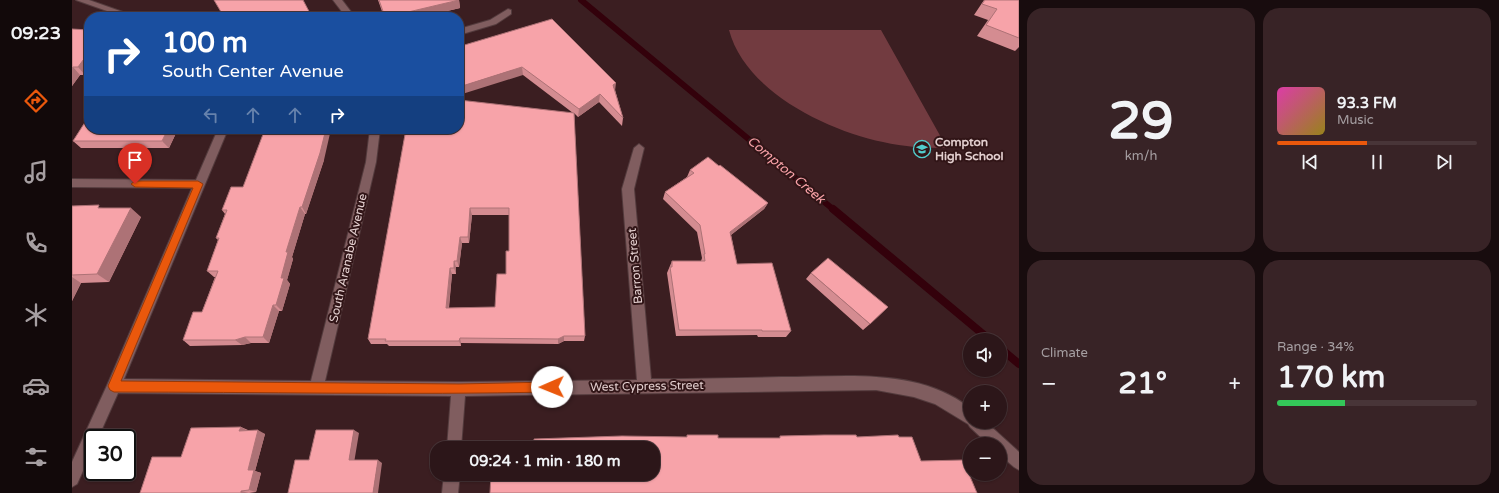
<!DOCTYPE html>
<meta charset="utf-8">
<style>
:root{--surface:#2c1619;--page:#382326;--text:#f1f3f6;--muted:#a69fa2;--line:#483538;--accent:#ea580c}
body{margin:0;font-family:"Varela Round",sans-serif;background:var(--page);color:var(--text);height:100vh;display:flex;flex-direction:column;font-size:15px;white-space:nowrap}
*{box-sizing:border-box;margin:0}
p{font-size:13px;color:var(--muted)}
.icon{flex:none;width:22px;height:22px;fill:none;stroke:currentColor;stroke-width:2;stroke-linecap:round;stroke-linejoin:round}
.map{position:relative;flex:1;overflow:hidden}
.drawer{display:flex;flex-direction:column;gap:8px;padding:8px;background:#180c0e;width:480px}
.drawer>*{flex:none}
.hud{position:absolute;left:12px;top:12px;width:380px;height:122px;border-radius:16px;box-shadow:0 1px 3px #0004,0 0 0 1px var(--line);background:#1a4fa0;color:#fff;overflow:hidden}
.buttons{position:absolute;left:891px;top:333px;display:grid;gap:8px}
.buttons a{display:grid;place-items:center;width:44px;height:44px;border-radius:50%;background:var(--surface);box-shadow:0 1px 3px #0004,0 0 0 1px var(--line);font-size:20px}
.speed{position:absolute;left:12px;top:429px;display:flex;gap:8px;font-size:20px;font-weight:700;text-align:center}
.speed>*{display:grid;place-content:center;width:52px;height:52px;border-radius:50%;background:var(--surface);box-shadow:0 1px 3px #0004,0 0 0 1px var(--line);line-height:1}
.speed .limit{border:2px solid #111;border-radius:6px;background:#fff;color:#111}
.pin{position:absolute;display:grid;place-items:center;width:34px;height:34px;color:#fff;margin:-41px -17px;border-radius:50% 50% 50% 0;rotate:-45deg;box-shadow:0 0 4px #0007}
.pin .icon{rotate:45deg}
.me{position:absolute;width:44px;margin:-22px;rotate:269deg;stroke-linejoin:round;filter:drop-shadow(0 0 3px #0008)}
.turn{display:flex;align-items:center;gap:14px;height:84px;padding:0 12px;font-size:18px}
.turn .icon{width:52px;height:52px;stroke-width:2.5}
.turn b{display:block;font-size:28px;line-height:34px}
.lanes{display:flex;align-items:center;height:38px;padding:0 12px;background:#0003;justify-content:center;gap:20px;direction:ltr}
.lanes .off{opacity:.35}
.big{font-size:30px;font-weight:800;line-height:1.1}
.drawer .widget{flex:1;display:flex;flex-direction:column;justify-content:center;gap:6px;min-width:0;padding:0 14px;border-radius:16px;background:var(--page)}
.drawer .dial{align-items:center;gap:0}
.dial b{font-size:52px;line-height:1}
.song{display:flex;align-items:center;gap:12px}
.cover{width:48px;height:48px;border-radius:6px;background:linear-gradient(135deg,hsl(320 70% 55%),hsl(50 70% 35%))}
.played{height:4px;border-radius:2px;background:linear-gradient(90deg,var(--accent) 45%,var(--line) 45%)}
.keys{display:flex;justify-content:space-around;direction:ltr}
.heat{display:flex;justify-content:space-between;align-items:center;font-size:22px;direction:ltr}
.charge{height:6px;border-radius:3px;background:linear-gradient(90deg,#34c759 34%,var(--line) 0)}
.drawer .tiles{flex:1;display:grid;gap:8px;grid-template-columns:repeat(2,1fr)}
.trip{position:absolute;left:358px;top:441px;width:230px;height:40px;border-radius:16px;background:var(--surface);box-shadow:0 1px 3px #0004,0 0 0 1px var(--line);font-weight:800;line-height:40px;text-align:center}
main{display:flex;flex:1;min-height:0}
.tabs{display:flex;flex-direction:column;width:72px;justify-content:space-around;align-items:center;background:#12090a;color:var(--muted)}
.tabs .icon{width:28px;height:28px}
.tabs .active{color:var(--accent)}
.tabs b{font-size:18px;color:var(--text)}
.map>svg:first-child{display:block}
.green{fill:#723b40}
.lines{fill:none;stroke-linecap:round;stroke-linejoin:round}
.stream-far1{stroke:#33010b;stroke-width:6}
.stream{stroke:#33010b;stroke-width:8}
.street-casing{stroke:#533b3d;stroke-width:2}
.street{fill:#805d5f;fill-rule:evenodd}
.wall{fill:#d48c91;fill-rule:evenodd}
.shaded-wall{fill:#ad7276}
.building{fill:#f7a3a9;stroke:#ad7276;fill-rule:evenodd}
.route{fill:#ea580c;stroke:#983908}
.labels{text-anchor:middle;dominant-baseline:central;stroke-width:4;stroke-linejoin:round;paint-order:stroke}
.poi-label{font-size:12px;font-weight:bold;fill:#e3cfcf;stroke:#311517;text-anchor:start}
.street-label{font-size:12px;fill:#e3cfcf;stroke:#311517}
.water-label{font-size:13px;font-style:italic;fill:#f9a2a8;stroke:#311517}
</style>
<main>
<nav class="tabs">
<b>09:23</b>
<svg class="icon active" aria-label="directions" viewBox="0 0 24 24"><path d="M12 3l9 9-9 9-9-9zM9 14v-3h6M13 9l2 2-2 2"/></svg>
<svg class="icon" aria-label="music" viewBox="0 0 24 24"><path d="M9 18V5l10-2v13"/><circle cx="6" cy="18" r="3"/><circle cx="16" cy="16" r="3"/></svg>
<svg class="icon" aria-label="phone" viewBox="0 0 24 24"><path d="M5 4h4l2 5-3 2q2 4 5 5l2-3 5 2v4C11 20 4 13 5 4z"/></svg>
<svg class="icon" aria-label="climate" viewBox="0 0 24 24"><path d="M12 3v18M4 7l16 10M4 17L20 7"/></svg>
<svg class="icon" aria-label="car" viewBox="0 0 24 24"><path d="M5 17H2v-5l4-1 3-4h7l3 4 3 1v5h-3M9 17h6M6 11h13"/><circle cx="7" cy="17" r="2"/><circle cx="17" cy="17" r="2"/></svg>
<svg class="icon" aria-label="filters" viewBox="0 0 24 24"><path d="M4 7h16M4 17h16"/><circle cx="9" cy="7" r="2"/><circle cx="15" cy="17" r="2"/></svg>
</nav>
<div class="map">
<svg width="947" height="493" viewBox="0 0 947 493">
<rect width="100%" height="100%" fill="#3b1e21"/>
<!-- green -->
<path class="green" d="M657 30H809L875 148C853 148 832 147 811 142 754 130 673 91 657 30Z"/>
<g class="lines">
<!-- stream-far1 -->
<path class="stream-far1" d="M509 0 762 210"/>
<!-- stream -->
<path class="stream" d="M761 209 918 340
M928 348 947 364"/>
<!-- street casing -->
<g class="street-casing">
<path id="street" d="M4 0H17L65 17H52Z
M261 0H270L283 17H274Z
M436 9 439 10V14L424 24 387 35V29L418 20Z
M146 129H156L52 379 239 381 294 162 298 129H308L304 162 253 381 387 382 565 380 550 189 562 148 567 144 572 148 562 189 579 379C623 379 666 378 710 377 772 377 846 367 898 408V422H914L947 452V470L942 467 928 455V444H916L898 427 896 424 863 404 842 397 804 390 393 396 389 448H375L379 396 46 393 26 438H21V449L5 484 0 487V462L37 381 120 188 0 187V179L124 180Z
M372 474H388L386 493H370Z"/>
</g>
<!-- street -->
<use href="#street" class="street"/>
</g>
<!-- wall -->
<path class="wall" d="M306 0H387L388 8 350 17H312Z
M912 0H947V47L943 51 905 36 916 20 902 15Z
M0 29 17 30V70L13 75H8L0 86Z
M389 46 543 90 551 118 550 126 527 102 506 117 502 113 513 336 512 341H492L486 344 389 343V346H317L315 344H299L296 339 334 129 501 113 451 75ZM400 215H437V251L434 274 423 307 377 308 380 274H384V267H387L390 243H397Z
M106 129 97 148H9L1 141Z
M252 160 234 214H233L220 257 221 259 215 280 218 284 210 311H207L197 343H179L170 345 118 346 111 340 130 312 143 277H142L135 271 146 240 144 238 153 214 150 210 171 187Z
M647 166 696 203 692 209 659 235 665 264 719 331 714 337H686L685 335 604 336 595 273 600 261H629L630 258 625 232 591 199 593 192 615 177 618 170Z
M0 206 31 208 69 217 37 282 9 283 0 301Z
M739 273 798 324 791 330 734 279Z
M169 427 176 430 193 434 183 471 189 473 184 492 177 493H68L109 457Z"/>
<!-- shaded-wall -->
<path class="shaded-wall" d="M387 0 388 8 350 17H315Z
M17 52V70L13 75 6 67Z
M1 67 8 75 0 86V68Z
M450 67 451 75 387 95V87Z
M544 83 543 91 541 85Z
M528 94 527 102 506 117 507 109Z
M96 129H106L97 148 90 141Z
M254 129H259L252 160 234 214 230 207Z
M696 203 692 209 655 238 658 232Z
M228 207 233 214 220 257 221 259 215 280 218 284 210 311 204 305 209 278 214 252Z
M59 208 69 217 37 282 25 274Z
M398 208 400 215 397 243 396 237Z
M388 237 390 243 387 267 385 261Z
M382 261 384 267V274L382 268Z
M378 268 380 274 376 314 374 308Z
M0 277 9 283 0 301Z
M201 305 207 311 197 343 191 337Z
M492 336V341L486 344V339Z
M173 337 179 343 170 345 163 340Z
M388 338 389 343V346L387 341Z
M169 427 176 431H167Z
M186 430 193 434 183 471 189 473 184 492 177 490 176 470Z
M282 430 287 433 282 463 277 460Z
M306 460 310 463 306 493H301Z
M169 491 177 493H169Z"/>
<!-- building -->
<path class="building" d="M142 0H231L240 17H152Z
M307 0H387L315 17H313Z
M913 0H947V38L914 25 925 9 910 4Z
M480 19 544 83 541 85 551 118 528 94 507 109 450 67 387 87V38L389 46Z
M0 29 17 30V52L6 67H1L0 68Z
M387 100 502 113 513 336H492L486 339 388 338 387 341H313L314 339H296L334 129H387ZM398 208H437V251H434V274H425L423 307 374 308 378 268H382V261H385L388 237H396Z
M17 116V129H96L90 141H1Z
M193 129H254L248 153 230 207H228L214 252H216L209 278H212L204 305H201L191 337H173L163 340H111L121 312H130L146 271H135L147 238H144L155 210H150L159 187H171Z
M636 157 647 166 648 165 696 203 658 232 665 264 700 263 719 331H690V330H607L598 267H600V261H633L632 254H633L628 225 593 192 622 173 618 170Z
M27 205 26 208H59L25 274 0 275V206Z
M756 258 816 307 798 324 739 273Z
M169 427 167 431 186 430 176 470H182L177 490 169 491V493H68L80 457H109L119 428Z
M244 430H282L277 460H306L301 493H216L223 460H237Z
M615 435H646V438H708V436L752 435H784L785 437 826 435 827 437H840L849 461 891 460 905 493H418L419 474H581V448H423V442H462V439L550 436 615 437Z"/>
<!-- route -->
<path class="route" d="M63 181H126L131 184 49 381 387 384 480 382 484 383 486 387 484 391 480 392C334 395 188 392 42 392L38 390 36 386 121 188 63 187 59 184Z"/>
<!-- icons -->
<defs>
<g id="school-ring" transform="scale(0.9)"><circle r="9.5" fill="#311517" stroke="#52cdcd" stroke-width="1.5"/><path d="M0-5L7-2L0 1L-7-2ZM-4 1L0 2.5L4 1V4Q0 6-4 4Z" fill="#52cdcd"/></g>
</defs>
<g fill-rule="evenodd">
<use href="#school-ring" x="850" y="149"/>
</g>
<g class="labels">
<!-- poi labels -->
<g class="poi-label">
<text x="863" y="142">Compton<tspan x="863" dy="14">High School</tspan></text>
</g>
<!-- street labels -->
<g class="street-label">
<text transform="translate(276 258) rotate(-77)">South Aranabe Avenue</text>
<text transform="translate(563 266) rotate(-95)">Barron Street</text>
<text transform="translate(575 386) rotate(-1)">West Cypress Street</text>
</g>
<!-- water labels -->
<g class="water-label">
<text transform="translate(714 170) rotate(40)">Compton Creek</text>
</g>
</g>
</svg>
<div class="buttons">
<a><svg class="icon" aria-label="sound" viewBox="0 0 24 24"><path d="M4 9h4l5-4v14l-5-4H4zM17 9q2 3 0 6"/></svg></a>
<a>+</a>
<a>−</a>
</div>
<div class="speed"><div class="limit">30</div></div>
<div class="pin" style="left:63px;top:184px;background:#d93025"><svg class="icon" aria-label="arrive" viewBox="0 0 24 24"><path d="M6 21V4h12l-3 4 3 4H6"/></svg></div>
<svg class="me" style="left:480px;top:387px" viewBox="-20 -20 40 40"><circle r="19" fill="#fff"/><path d="M0-13L10 11 0 6-10 11z" fill="#ea580c"/></svg>
<div class="trip">09:24 · 1 min · 180 m</div>
<div class="hud">
<div class="turn"><svg class="icon" aria-label="right" viewBox="0 0 24 24"><path d="M7 20v-9h11M14 6l5 5-5 5"/></svg><div><b>100 m</b>South Center Avenue</div></div>
<div class="lanes"><svg class="icon off" aria-label="left" viewBox="0 0 24 24"><path d="M17 20v-9H6M10 6l-5 5 5 5"/></svg><svg class="icon off" aria-label="ahead" viewBox="0 0 24 24"><path d="M12 20V5M6 11l6-6 6 6"/></svg><svg class="icon off" aria-label="ahead" viewBox="0 0 24 24"><path d="M12 20V5M6 11l6-6 6 6"/></svg><svg class="icon" aria-label="right" viewBox="0 0 24 24"><path d="M7 20v-9h11M14 6l5 5-5 5"/></svg></div>
</div>
</div>
<section class="drawer">
<div class="tiles">
<div class="widget dial"><b>29</b><p>km/h</p></div>
<div class="widget">
<div class="song"><i class="cover"></i><div><b>93.3 FM</b><p>Music</p></div></div>
<div class="played"></div>
<div class="keys"><svg class="icon" aria-label="previous" viewBox="0 0 24 24"><path d="M18 5L8 12l10 7zM5 5v14"/></svg><svg class="icon" aria-label="pause" viewBox="0 0 24 24"><path d="M8 5v14M16 5v14"/></svg><svg class="icon" aria-label="next" viewBox="0 0 24 24"><path d="M6 5l10 7-10 7zM19 5v14"/></svg></div>
</div>
<div class="widget"><p>Climate</p>
<div class="heat"><a>−</a><b class="big">21°</b><a>+</a></div>
</div>
<div class="widget"><p>Range · 34%</p><b class="big">170 km</b><div class="charge"></div></div>
</div>
</section>
</main>
